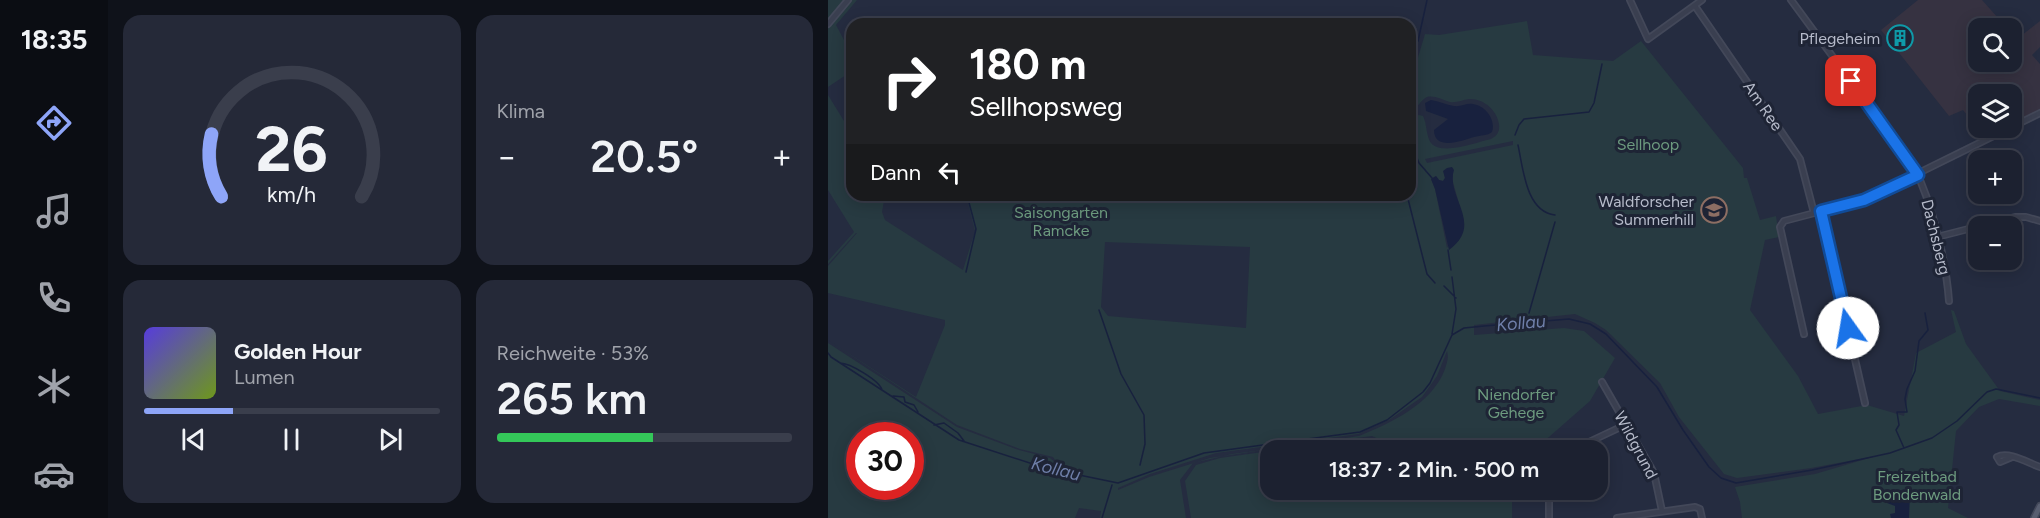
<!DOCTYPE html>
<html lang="de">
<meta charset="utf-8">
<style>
:root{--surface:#1c2130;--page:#252938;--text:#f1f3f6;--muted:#a0a3ab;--line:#3a3e4c;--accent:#8ea5f8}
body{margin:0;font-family:Figtree,sans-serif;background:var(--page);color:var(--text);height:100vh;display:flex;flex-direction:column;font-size:22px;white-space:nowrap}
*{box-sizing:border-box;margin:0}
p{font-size:20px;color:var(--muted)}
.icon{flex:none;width:33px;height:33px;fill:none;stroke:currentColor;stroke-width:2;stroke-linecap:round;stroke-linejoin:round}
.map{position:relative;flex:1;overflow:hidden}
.panel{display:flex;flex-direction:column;gap:15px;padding:15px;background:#0f121a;width:720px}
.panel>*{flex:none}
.hud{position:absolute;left:18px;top:18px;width:570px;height:183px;border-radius:18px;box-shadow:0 3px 15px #0003,0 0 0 2px var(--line);background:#202124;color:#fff;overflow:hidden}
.fabs{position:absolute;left:1140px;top:18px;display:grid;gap:12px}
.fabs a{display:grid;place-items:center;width:54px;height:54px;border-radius:12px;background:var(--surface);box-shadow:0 3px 15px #0003,0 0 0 2px var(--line);font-size:30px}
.speed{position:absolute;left:18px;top:422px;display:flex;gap:12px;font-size:30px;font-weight:700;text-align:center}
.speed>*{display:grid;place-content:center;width:78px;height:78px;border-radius:50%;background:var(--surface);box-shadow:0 3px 15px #0003,0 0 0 2px var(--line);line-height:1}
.speed .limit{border:9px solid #d22;background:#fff;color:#111}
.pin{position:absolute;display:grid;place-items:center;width:51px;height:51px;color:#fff;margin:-26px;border-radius:12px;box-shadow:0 3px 9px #0006}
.me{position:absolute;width:66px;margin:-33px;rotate:347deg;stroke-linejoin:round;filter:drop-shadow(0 0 4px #0008)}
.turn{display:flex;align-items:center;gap:21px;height:126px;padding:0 24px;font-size:27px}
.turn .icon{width:78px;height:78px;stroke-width:2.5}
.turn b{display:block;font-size:42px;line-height:51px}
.then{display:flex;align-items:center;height:57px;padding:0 24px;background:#0003;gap:12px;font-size:22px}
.big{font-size:45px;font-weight:600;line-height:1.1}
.panel .widget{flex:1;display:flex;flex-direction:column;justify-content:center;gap:9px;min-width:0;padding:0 21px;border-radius:18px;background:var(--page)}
.panel .dial{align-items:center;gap:0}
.dial svg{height:156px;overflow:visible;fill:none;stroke:var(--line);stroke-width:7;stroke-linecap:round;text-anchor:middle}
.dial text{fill:var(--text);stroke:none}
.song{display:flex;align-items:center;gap:18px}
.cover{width:72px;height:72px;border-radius:9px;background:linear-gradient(135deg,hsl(250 70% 55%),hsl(80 70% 35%))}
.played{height:6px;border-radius:3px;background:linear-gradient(90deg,var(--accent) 30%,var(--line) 30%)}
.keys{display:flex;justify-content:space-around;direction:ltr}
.heat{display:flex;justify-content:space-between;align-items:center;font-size:33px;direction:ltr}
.charge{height:9px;border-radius:4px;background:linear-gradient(90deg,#34c759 53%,var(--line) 0)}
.panel .tiles{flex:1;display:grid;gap:15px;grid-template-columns:repeat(2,1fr)}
.trip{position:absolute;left:432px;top:440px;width:348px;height:60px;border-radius:18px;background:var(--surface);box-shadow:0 3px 15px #0003,0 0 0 2px var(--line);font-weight:600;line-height:60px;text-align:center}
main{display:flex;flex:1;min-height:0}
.tab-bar{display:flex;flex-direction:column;width:108px;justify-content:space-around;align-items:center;background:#0b0d13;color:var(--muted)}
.tab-bar .icon{width:42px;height:42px}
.tab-bar .current{color:var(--accent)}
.tab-bar b{font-size:27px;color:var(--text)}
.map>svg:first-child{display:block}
.medical{fill:#363241}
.green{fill:#273a41;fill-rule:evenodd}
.water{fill:#18213e}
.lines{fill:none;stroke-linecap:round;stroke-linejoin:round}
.stream{stroke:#18213e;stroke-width:1.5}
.minor-casing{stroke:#434859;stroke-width:8}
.major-casing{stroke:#434859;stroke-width:8}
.minor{stroke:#3a3f50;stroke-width:4.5}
.major{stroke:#585e70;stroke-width:5}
.route-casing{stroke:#114b97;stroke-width:15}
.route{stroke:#1a73e8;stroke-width:10}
.labels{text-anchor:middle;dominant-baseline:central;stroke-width:6;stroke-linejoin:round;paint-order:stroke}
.poi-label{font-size:16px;fill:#b6bbca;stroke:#1e2435;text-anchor:end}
.street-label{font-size:16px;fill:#b6bbca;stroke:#1e2435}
.park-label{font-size:16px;fill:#6d9b7f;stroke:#1e2435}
.water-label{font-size:18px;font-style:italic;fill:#6f7fa9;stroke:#1e2435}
</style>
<main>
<nav class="tab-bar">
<b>18:35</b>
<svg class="icon current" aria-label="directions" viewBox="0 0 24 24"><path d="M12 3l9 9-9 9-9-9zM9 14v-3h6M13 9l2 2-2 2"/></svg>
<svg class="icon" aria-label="music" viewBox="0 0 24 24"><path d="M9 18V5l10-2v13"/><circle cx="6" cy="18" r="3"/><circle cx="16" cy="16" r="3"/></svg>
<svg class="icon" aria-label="phone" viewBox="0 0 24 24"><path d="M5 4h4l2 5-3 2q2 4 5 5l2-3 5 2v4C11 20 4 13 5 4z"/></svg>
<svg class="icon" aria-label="climate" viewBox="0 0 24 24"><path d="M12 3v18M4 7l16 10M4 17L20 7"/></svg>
<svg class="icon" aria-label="car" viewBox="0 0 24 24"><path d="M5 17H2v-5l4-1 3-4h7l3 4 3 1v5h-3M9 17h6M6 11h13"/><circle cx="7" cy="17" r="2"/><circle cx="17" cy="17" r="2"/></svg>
</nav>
<section class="panel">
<div class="tiles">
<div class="widget dial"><svg viewBox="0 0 100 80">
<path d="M14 69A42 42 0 1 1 86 69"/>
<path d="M14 69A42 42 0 0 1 9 37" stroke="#8ea5f8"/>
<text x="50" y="56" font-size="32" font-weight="700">26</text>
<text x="50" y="72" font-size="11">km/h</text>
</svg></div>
<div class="widget"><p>Klima</p>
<div class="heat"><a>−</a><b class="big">20.5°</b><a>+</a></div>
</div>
<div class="widget">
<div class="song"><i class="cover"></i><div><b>Golden Hour</b><p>Lumen</p></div></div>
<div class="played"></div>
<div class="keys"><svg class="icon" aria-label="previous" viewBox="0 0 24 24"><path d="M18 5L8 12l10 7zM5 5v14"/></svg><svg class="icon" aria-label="pause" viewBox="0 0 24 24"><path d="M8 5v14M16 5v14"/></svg><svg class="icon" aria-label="next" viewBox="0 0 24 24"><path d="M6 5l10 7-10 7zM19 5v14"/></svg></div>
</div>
<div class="widget"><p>Reichweite · 53%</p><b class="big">265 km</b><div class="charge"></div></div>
</div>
</section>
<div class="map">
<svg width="1212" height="518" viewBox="0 0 1212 518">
<rect width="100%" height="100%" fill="#252c40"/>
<!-- medical -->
<path class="medical" d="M1090 0H1154L1179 28H1150V62H1184V33L1189 39 1212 21V47L1204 55 1212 64V109L1184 124V94H1150V128H1176L1157 137 1135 110 1121 116 1053 30Z"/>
<!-- green -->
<path class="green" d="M0 0H29L8 25 24 55V71L0 87Z
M699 21 705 55 785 61 813 41 915 168 916 178H919L932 220 948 216 951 237 937 240 922 310 970 376 990 414 1039 405 1076 416 1088 353 1128 332 1123 310 1126 311 1138 344 1172 391 1212 400V406L1171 399 1151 407 1128 431 1120 508 1140 518H914L912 502 907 487 987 474 1048 456 983 468 909 478 896 474 851 417 832 383 778 330 767 323 747 314 646 325V335L736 328 756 331 787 358 762 401 713 444V450H559L557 442 544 436 404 454 365 463 352 480 358 518H272L273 511 251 508 247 518H0V343L129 427 191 450 222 458 232 467 225 457 192 449 129 425 0 340 88 397 117 325V320L0 293V266L29 233H28L0 264V261L26 232 0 190V95L24 134V195H57L54 212 57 220 135 270 147 231 138 195H582V116L591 115 595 116C599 124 598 136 603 143 614 156 649 142 663 139 669 136 672 132 671 124 669 110 655 98 641 99 634 100 629 103 622 102 615 100 606 95 599 97 592 100 590 109 582 112V84L597 34 611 35ZM685 141V145L599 163 597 159ZM625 173V182L636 222 619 248 607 189 603 179 608 176 611 180 615 181 617 178 616 174ZM277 242 422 247 418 328 280 316 273 307ZM619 351C621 358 619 362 617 369 604 404 563 423 531 436L382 458 321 477 290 490V488L322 474 388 453 530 434 561 420 594 397 609 376ZM32 435H82V486H32Z
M542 438 556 445 557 450H452Z
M442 451V489H684V518H363L357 481 368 465 392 458Z"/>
<!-- water -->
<path class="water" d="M603 100C611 101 618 105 626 106 633 107 638 103 645 104 658 106 668 120 664 132 659 136 653 135 646 137 634 141 606 151 606 130L620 119 598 111 597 103Z
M624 167 626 170C617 197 657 224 621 250L607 189 603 179 608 176 611 180 615 181 617 178 615 171 619 168Z
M1062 492 1082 494 1081 518H1063L1062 514 1067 513V506L1059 503Z"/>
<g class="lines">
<!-- stream -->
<path class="stream" d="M590 41 599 0
M582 70 589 47
M687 135 691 125 696 119 761 112 766 103 774 64
M582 140 591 163 604 178
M690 145C695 168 698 212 727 215
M579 195 599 274 607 283
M620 250 623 270
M138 272 148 229 139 195
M616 286 628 298
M271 310 293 374 316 415 317 444 312 465
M701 313 727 222
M624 334 628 309 624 277
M0 353 3 357 131 440 217 468 290 483 376 453 532 432 559 420 595 392 602 383 624 335 636 328 656 326 741 319 762 324 778 334 829 387 855 430 881 467 893 478 908 483 984 470 1062 453 1104 438 1129 421 1159 392 1168 389 1212 398
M12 363C22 363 52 381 54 390
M65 396 76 397 77 402 86 405 90 412
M106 425 116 423 130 433 136 441
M1076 448 1068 430 1071 425 1069 412H1079L1077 399 1079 389 1087 371 1091 341 1100 330 1097 313
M274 518 284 485"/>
<!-- minor casing -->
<g class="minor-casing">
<path id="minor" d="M802 0 820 39 874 0
M963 0 1086 167C1104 203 1118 260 1121 301
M867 6 972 159 986 213
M0 24 20 0
M993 211 1037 403
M1109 237 1187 217H1198L1212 221
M976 334 952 227 956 221 1036 200 1212 113
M774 382 826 473 834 511
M744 450 797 425
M1184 457 1172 462 1169 457C1181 451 1200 463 1212 467
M721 489V518
M789 518 867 507 872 509 874 518"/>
</g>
<!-- major casing -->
<g class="major-casing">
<path id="major" d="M1206 518 1212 506"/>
</g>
<!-- minor -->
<use href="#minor" class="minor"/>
<!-- major -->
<use href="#major" class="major"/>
</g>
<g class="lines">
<!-- route casing -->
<g class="route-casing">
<path id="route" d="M1020 328 993 211 1036 200 1090 175 1023 81"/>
</g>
<!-- route -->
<use href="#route" class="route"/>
</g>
<!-- icons -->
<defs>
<g id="building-ring" transform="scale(1.35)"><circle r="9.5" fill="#1e2435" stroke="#0f9aa8" stroke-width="1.5"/><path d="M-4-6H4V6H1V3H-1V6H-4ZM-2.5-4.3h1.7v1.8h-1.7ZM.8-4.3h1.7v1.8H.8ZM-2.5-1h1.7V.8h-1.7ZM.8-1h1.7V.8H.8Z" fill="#0f9aa8"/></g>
<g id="school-ring" transform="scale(1.35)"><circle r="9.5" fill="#1e2435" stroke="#8d6e63" stroke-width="1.5"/><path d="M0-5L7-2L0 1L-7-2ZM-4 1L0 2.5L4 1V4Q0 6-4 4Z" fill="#8d6e63"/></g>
</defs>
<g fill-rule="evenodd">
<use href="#building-ring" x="1072" y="38"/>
<use href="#school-ring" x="886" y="210"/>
</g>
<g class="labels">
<!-- poi labels -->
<g class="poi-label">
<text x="1052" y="38">Pflegeheim</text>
<text x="866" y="201">Waldforscher<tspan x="866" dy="18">Summerhill</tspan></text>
</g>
<!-- street labels -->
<g class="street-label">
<text transform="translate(935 106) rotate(55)">Am Ree</text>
<text transform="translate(1108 237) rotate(76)">Dachsberg</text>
<text transform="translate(808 445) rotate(62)">Wildgrund</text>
</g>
<!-- park labels -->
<g class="park-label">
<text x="820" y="144">Sellhoop</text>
<text x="233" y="212">Saisongarten<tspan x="233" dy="18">Ramcke</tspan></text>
<text x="688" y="394">Niendorfer<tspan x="688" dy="18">Gehege</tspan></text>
<text x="1089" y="476">Freizeitbad<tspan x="1089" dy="18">Bondenwald</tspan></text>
</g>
<!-- water labels -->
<g class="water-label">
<text transform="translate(693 323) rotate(-5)">Kollau</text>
<text transform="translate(228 469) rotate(14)">Kollau</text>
</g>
</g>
</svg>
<div class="fabs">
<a><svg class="icon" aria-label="search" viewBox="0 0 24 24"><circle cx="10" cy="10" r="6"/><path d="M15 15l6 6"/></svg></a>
<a><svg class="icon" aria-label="layers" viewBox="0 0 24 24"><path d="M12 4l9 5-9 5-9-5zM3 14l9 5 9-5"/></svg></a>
<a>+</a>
<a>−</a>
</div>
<div class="speed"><div class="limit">30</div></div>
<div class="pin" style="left:1023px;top:81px;background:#d93025"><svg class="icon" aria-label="arrive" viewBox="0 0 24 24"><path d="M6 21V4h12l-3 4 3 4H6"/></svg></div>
<svg class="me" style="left:1020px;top:328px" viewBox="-20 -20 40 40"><circle r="19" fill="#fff"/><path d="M0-13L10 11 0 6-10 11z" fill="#1a73e8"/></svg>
<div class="trip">18:37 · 2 Min. · 500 m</div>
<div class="hud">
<div class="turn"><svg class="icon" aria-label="right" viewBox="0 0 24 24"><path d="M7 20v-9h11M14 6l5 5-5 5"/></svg><div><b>180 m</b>Sellhopsweg</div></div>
<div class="then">Dann<svg class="icon" aria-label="left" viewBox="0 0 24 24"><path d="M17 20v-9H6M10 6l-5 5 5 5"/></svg></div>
</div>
</div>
</main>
